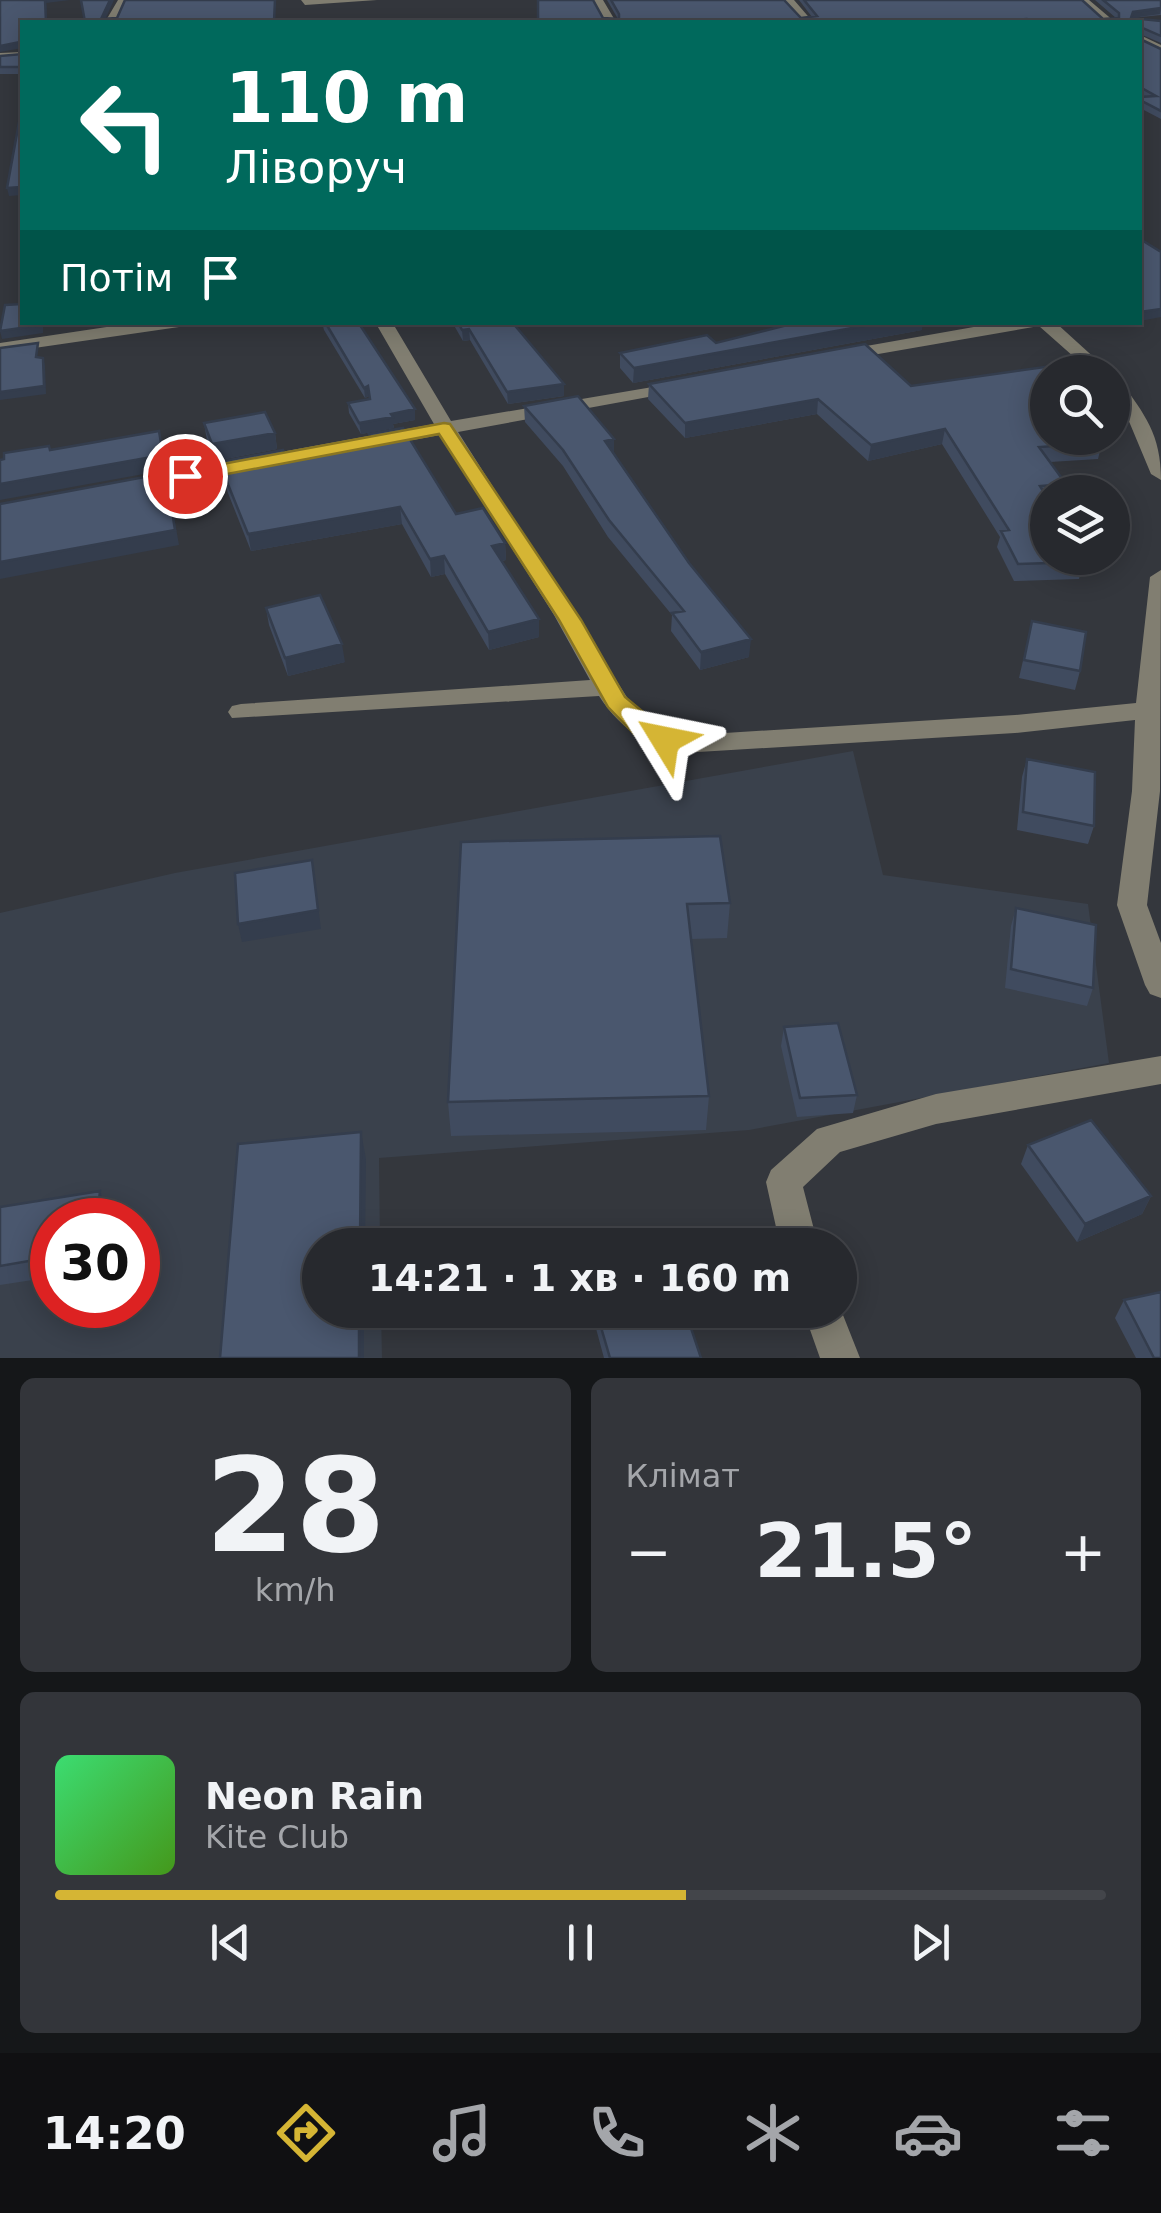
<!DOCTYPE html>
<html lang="uk">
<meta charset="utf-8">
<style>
:root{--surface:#27292e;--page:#33353a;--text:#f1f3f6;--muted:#a4a6aa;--line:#43454a;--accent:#d5b534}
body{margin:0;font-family:"DejaVu Sans",sans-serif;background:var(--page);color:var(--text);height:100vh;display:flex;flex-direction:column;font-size:38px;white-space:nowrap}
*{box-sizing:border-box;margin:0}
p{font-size:32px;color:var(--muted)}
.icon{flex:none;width:55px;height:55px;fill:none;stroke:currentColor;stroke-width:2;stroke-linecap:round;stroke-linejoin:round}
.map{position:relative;height:1358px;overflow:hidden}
.details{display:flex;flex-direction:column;gap:20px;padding:20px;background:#151719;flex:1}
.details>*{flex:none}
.top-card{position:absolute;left:20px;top:20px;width:1122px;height:305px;border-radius:0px;box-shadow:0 5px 25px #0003,0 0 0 2px var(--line);background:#00695c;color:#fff;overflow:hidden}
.buttons{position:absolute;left:1030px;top:355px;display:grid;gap:20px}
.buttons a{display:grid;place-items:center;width:100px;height:100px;border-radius:50%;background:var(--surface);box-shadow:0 5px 25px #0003,0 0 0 2px var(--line);font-size:50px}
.speed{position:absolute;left:30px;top:1198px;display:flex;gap:20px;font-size:50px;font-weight:700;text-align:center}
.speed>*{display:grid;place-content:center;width:130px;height:130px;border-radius:50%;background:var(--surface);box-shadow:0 5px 25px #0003,0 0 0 2px var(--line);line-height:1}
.speed .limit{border:15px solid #d22;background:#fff;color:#111}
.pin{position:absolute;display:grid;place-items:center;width:85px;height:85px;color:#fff;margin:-42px;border:5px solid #fff;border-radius:50%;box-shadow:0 2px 10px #0007}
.me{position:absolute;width:110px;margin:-55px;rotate:305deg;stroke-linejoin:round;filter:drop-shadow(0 0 8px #0008)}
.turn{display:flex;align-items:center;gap:35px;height:210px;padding:0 40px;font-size:45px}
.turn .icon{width:130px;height:130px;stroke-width:2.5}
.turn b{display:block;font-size:70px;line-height:85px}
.then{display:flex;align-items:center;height:95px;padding:0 40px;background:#0003;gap:20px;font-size:38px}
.big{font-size:75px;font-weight:600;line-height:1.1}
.details .tile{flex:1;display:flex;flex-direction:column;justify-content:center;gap:15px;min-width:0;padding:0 35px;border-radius:15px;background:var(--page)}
.details .dial{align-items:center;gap:0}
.dial b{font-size:130px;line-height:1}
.song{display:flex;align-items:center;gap:30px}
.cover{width:120px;height:120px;border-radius:15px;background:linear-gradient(135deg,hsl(140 70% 55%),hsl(100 70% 35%))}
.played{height:10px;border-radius:5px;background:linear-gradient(90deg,var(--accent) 60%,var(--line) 60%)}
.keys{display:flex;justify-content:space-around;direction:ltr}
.heat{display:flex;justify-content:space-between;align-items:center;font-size:55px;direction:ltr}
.details .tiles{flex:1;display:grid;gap:20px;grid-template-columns:1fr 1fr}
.tile:last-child{grid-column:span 2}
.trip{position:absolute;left:302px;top:1228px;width:555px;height:100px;border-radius:50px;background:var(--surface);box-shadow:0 5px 25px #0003,0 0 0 2px var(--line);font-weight:600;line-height:100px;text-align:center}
.tab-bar{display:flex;height:160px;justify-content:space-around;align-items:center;background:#101012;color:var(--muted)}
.tab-bar .icon{width:70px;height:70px}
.tab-bar .selected{color:var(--accent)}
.tab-bar b{font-size:45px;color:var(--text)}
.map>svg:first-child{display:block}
.built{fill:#3a414c;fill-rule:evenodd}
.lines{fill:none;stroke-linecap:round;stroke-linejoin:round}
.minor{fill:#817e71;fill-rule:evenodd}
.wall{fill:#404b5f}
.shaded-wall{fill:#343d4d}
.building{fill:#4a576e;stroke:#343d4d;stroke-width:2.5}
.route{fill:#d5b534;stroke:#8a7622;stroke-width:2.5}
</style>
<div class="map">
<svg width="1161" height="1358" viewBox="0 0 1161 1358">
<rect width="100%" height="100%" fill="#34373d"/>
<!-- built -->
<path class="built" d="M853 751 883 875 1088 904 1109 1063 749 1130 379 1158 380 1245H320V1310H381L382 1358H0V913L175 873ZM52 1220H138V1305H52Z"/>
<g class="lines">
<!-- minor -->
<path class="minor" d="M118 0H128L115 22H105Z
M301 0H377L305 5Z
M593 0H603L616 22H606Z
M783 0H794L813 22H803Z
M1078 0H1089L1115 22H1104Z
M1140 35 1161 45V52L1140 42Z
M22 52V58L0 59V53Z
M140 322H187L179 327 0 353V343Z
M375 322H392L451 421 688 381V389L681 391 458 432 630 702 667 730 709 734 1015 715 1136 703 1150 577 1161 570 1160 791 1147 905 1161 943V998L1150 994 1145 985 1117 905 1132 791 1135 720 1015 733 698 752C653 750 623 733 599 696L232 718 228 712 232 706 241 704 590 680 554 615 440 435 135 491 125 485 135 479 434 424Z
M1002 322H1055L1110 372H1091L1039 326 838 361 829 356 838 351Z
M1112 378 1119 379C1145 415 1161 434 1161 480L1151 474 1128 419 1112 397Z
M1161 1056V1084L936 1124 840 1152 803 1187 818 1245H780L766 1182 771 1170 817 1129 936 1094Z
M840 1307 841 1310 860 1358H820L803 1310H840Z"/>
</g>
<!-- wall -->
<path class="wall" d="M607 0H784L801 18 812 17 799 0H1082L1103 19 1116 18 1095 0H1161V15L1131 18 1161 21V43L1140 34V22H538L603 18 618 19Z
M1140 39 1161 49V119L1140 108V97H1144L1140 95Z
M22 54V74H0V56Z
M322 322H358L415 409V420L393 424 394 428 361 434 349 413 348 403 370 399 369 396 365 398 324 330Z
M452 322H512L564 396 508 404 470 340 463 341Z
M922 330 633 383 620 368V353L716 343Z
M649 384 911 386 1048 438 1102 443 1098 459 1050 462 1066 484 1064 492H1048V558L1083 562 1079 579 1014 581 997 547 1000 537 942 444 868 461 817 414 685 438 648 399Z
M524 406 614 454 749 657 700 670 671 631 672 615 608 537 563 466 525 422Z
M204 423 275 433 277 449 215 461 207 440Z
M369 434 456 514 505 543 506 560 502 561 539 619V637L489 650 445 574 431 577 402 524 251 551 222 478 219 462 288 459 370 443Z
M266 608 345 662 288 676 269 625Z
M1032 621 1080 671 1075 690 1019 678Z
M1027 759 1094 826 1088 844 1017 830 1022 777Z
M461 842 730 903 727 938 691 939 709 1096 706 1130 451 1136 448 1102Z
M1016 908 1093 988 1087 1006 1005 988 1011 926Z
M784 1027 857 1095 853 1113 797 1117 781 1046Z
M1028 1145 1151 1196 1142 1214 1077 1242 1021 1164Z
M0 1207 107 1210 52 1220V1277L0 1285Z
M1124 1300 1161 1358H1136L1115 1318Z
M591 1310H685L701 1358H604Z"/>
<!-- shaded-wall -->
<path class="shaded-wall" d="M45 0H70L46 3 47 22Z
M110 0H114L104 22 101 19Z
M1161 8 1160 14 1132 18 1133 12Z
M1027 19 1026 22H988Z
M20 42 22 48 0 52V46Z
M20 187 22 195 9 196 7 188Z
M1161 309V317L1140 321V312Z
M43 322V333L2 339 0 331Z
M885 322H923L922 330 633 383 634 368Z
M1108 322H1130L1107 326Z
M469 329 470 340 463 341 462 330Z
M43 358 45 366 46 394 0 400V392Z
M564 384V396L508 404 507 392Z
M368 386 369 396 365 398 364 388Z
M818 399 817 414 685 438V423Z
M415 409V420L393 424 394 428 361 434 359 423 391 414Z
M945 429 942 444 868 461 871 445Z
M159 431 166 470 0 500V484Z
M275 433 277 449 215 461 212 444Z
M614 439V456L605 441Z
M169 488 179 545 0 579V562Z
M400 507 402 524 251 551 248 534Z
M505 543 506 560 493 563 492 546Z
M444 556 445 574 431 577 430 559Z
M539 619V637L489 650 488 632Z
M751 639 749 657 700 670 701 652Z
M342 644 345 662 288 676 285 658Z
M312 860 321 929 242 942 238 924Z
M361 1132 366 1159 365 1245H360Z
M100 1191 107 1210 106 1220H97Z
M1151 1196 1142 1214 1077 1242 1085 1224Z
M359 1310H364V1358H359Z"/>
<!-- building -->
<path class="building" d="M0 0H45L46 22H22V51L20 42 0 46Z
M81 0H110L101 19 117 18 125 0H275L274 22H85Z
M538 0H593L603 18 619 19V14L611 0H784L801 18 817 16 804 0H1082L1103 19 1119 18V13L1103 0H1161V8L1133 12 1131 18 1161 21V36L1140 27V22H1033L1027 19 988 22H538Z
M1140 39 1161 49V111L1140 100V97L1156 96 1140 87Z
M22 54V67H0V56Z
M22 106V199L21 200 20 187 7 188Z
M1140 239 1161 252V309L1140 312Z
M22 304V322H41V325L0 331 5 305Z
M325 322H358L415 409 391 414 393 417 359 423 348 403 370 399 368 386 364 388Z
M458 322H512L564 384 507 392 469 329 462 330Z
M799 322H885L634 368 620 353 707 335 716 343Z
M38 343 36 357 43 358 44 386 0 392V348Z
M865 344 911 386 1066 364 1074 372H1048V438H1098L1102 443 1039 447 1066 484 1040 486 1048 499V558H1081L1083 562 1018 564 1001 531 1009 530 945 429 871 445 818 399 685 423 649 384Z
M578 396 614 439 605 441 689 563 751 639 701 652 672 613 684 611 609 520 563 450 524 406Z
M265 412 275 433 212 444 204 423Z
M403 428 456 514 483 508 505 543 492 546 539 619 488 632 444 556 430 559 400 507 248 534 219 462 283 450 288 459 373 443 369 434Z
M159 431 163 455 0 484V460L4 459V453L49 446 50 450Z
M166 473 175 530 0 562V504Z
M320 595 342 644 285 658 266 608Z
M1032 621 1086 632 1080 671 1024 660Z
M1027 759 1095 772 1094 826 1023 812Z
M720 836 730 903 687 904 709 1096 448 1102 461 842Z
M312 860 318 910 238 924 235 873Z
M1016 908 1096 925 1093 988 1011 969Z
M838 1023 857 1095 800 1098 784 1027Z
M1091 1120 1151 1196 1085 1224 1028 1145Z
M361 1132 360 1245H320V1310H359V1358H220L238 1144Z
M100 1191 97 1220H52V1257L0 1266V1207Z
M1161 1292V1358H1154L1124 1300Z
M596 1310H685L701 1358H610Z"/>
<!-- route -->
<path class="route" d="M444 423 450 424 581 620 625 697 677 740 673 746 665 748 639 739 608 707 559 620 439 434 185 482 175 476 185 471Z"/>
</svg>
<div class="buttons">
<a><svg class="icon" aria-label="search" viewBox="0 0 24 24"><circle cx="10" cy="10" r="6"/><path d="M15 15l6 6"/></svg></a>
<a><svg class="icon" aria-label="layers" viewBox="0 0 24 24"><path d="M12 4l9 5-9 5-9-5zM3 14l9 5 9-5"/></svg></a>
</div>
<div class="speed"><div class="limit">30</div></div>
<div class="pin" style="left:185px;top:476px;background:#d93025"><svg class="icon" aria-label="arrive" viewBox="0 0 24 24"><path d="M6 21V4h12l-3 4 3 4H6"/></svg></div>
<svg class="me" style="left:665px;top:740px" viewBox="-20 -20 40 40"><path d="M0-17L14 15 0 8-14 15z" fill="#d5b534" stroke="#fff" stroke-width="4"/></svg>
<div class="trip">14:21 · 1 хв · 160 m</div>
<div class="top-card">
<div class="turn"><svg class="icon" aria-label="left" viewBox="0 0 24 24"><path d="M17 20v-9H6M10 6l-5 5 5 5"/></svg><div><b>110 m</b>Ліворуч</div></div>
<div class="then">Потім<svg class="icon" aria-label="arrive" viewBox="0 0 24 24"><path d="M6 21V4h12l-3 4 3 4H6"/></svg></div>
</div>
</div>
<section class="details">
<div class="tiles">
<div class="tile dial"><b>28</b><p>km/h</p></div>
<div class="tile"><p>Клімат</p>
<div class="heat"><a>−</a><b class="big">21.5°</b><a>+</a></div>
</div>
<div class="tile">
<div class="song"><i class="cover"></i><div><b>Neon Rain</b><p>Kite Club</p></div></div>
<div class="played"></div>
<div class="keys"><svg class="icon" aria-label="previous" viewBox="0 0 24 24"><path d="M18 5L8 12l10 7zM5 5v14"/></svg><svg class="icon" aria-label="pause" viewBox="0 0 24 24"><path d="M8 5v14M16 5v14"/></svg><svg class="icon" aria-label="next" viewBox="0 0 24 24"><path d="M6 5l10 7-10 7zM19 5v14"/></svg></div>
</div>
</div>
</section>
<nav class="tab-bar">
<b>14:20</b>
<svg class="icon selected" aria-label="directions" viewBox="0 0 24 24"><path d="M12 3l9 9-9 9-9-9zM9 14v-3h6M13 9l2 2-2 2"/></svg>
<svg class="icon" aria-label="music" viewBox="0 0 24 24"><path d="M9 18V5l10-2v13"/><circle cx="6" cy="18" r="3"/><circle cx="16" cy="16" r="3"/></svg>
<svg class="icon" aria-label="phone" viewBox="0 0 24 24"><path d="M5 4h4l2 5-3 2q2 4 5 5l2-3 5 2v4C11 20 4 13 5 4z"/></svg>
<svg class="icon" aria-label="climate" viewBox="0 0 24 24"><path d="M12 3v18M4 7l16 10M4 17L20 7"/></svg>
<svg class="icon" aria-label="car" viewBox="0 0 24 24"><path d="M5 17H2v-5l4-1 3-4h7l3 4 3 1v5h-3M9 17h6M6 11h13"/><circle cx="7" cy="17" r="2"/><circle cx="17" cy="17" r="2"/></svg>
<svg class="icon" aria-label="filters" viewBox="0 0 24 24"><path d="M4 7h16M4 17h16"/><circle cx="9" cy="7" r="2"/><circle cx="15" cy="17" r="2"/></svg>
</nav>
